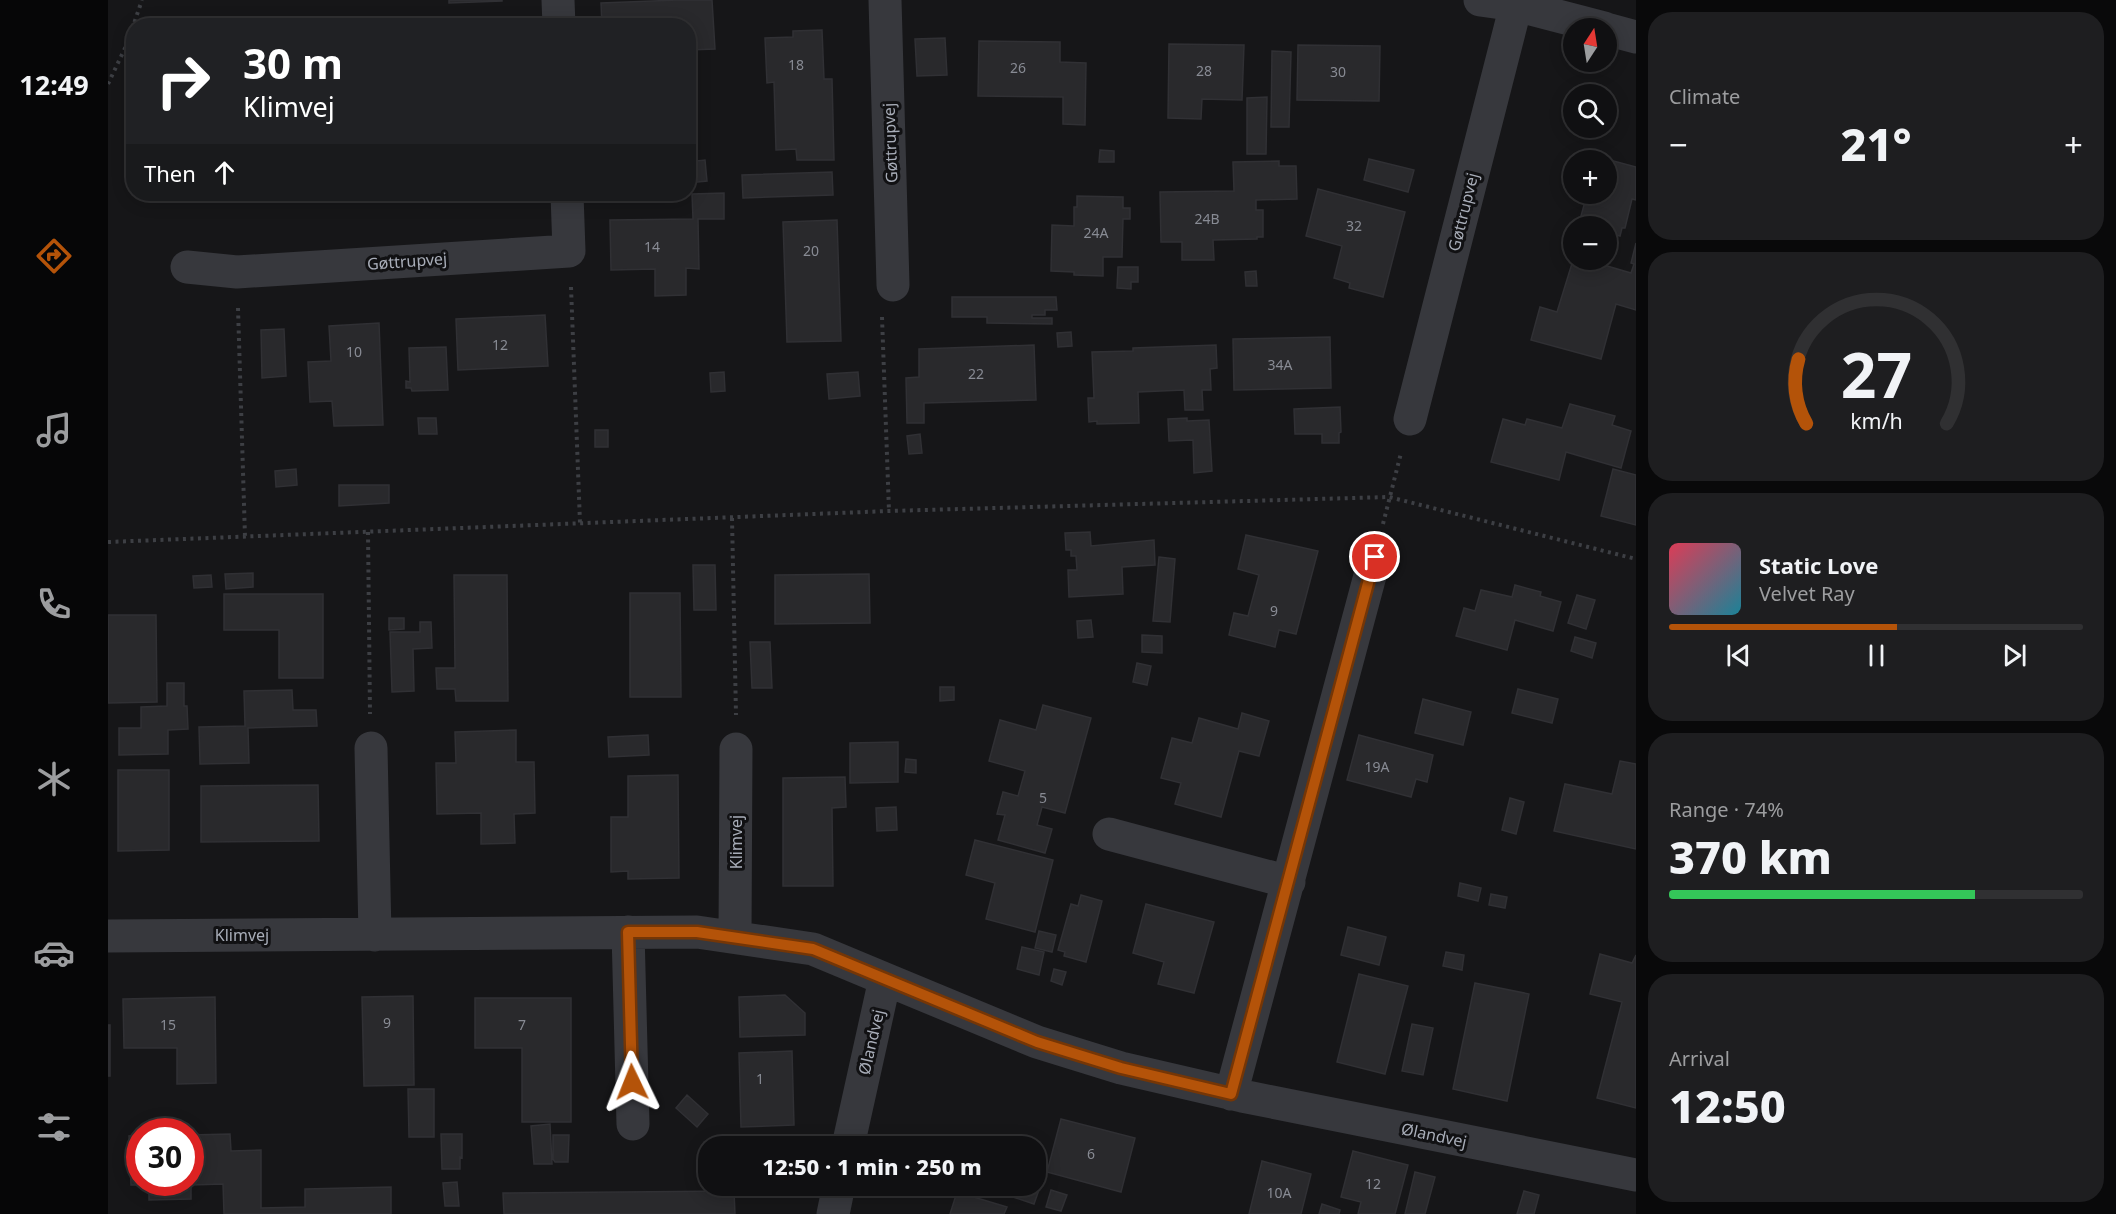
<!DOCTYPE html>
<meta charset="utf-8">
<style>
:root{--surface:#101012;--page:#1e1e20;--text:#f1f3f6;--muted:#9c9d9f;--line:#303032;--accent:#b45309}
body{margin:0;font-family:"Noto Sans",sans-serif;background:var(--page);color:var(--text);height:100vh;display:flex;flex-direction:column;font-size:22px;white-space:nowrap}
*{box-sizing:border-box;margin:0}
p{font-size:20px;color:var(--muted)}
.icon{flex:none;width:33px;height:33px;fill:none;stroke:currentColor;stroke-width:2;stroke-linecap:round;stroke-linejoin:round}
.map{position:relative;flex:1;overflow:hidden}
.panel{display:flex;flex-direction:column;gap:12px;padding:12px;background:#09090a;width:480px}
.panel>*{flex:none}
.guide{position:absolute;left:18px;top:18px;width:570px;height:183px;border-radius:24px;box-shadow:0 3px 15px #0003,0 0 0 2px var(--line);background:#202124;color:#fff;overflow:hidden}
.needle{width:39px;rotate:12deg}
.fabs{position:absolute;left:1455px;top:18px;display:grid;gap:12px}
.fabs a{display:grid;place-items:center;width:54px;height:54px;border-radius:50%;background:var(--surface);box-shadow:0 3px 15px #0003,0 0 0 2px var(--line);font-size:30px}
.speed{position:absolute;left:18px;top:1118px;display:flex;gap:12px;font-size:30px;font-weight:700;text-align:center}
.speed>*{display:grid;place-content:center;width:78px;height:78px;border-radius:50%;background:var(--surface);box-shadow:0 3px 15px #0003,0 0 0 2px var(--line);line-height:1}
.speed .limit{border:9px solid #d22;background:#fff;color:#111}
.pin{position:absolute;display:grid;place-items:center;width:51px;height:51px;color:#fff;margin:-26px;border:3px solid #fff;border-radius:50%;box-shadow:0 2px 6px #0007}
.me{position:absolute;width:66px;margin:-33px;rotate:358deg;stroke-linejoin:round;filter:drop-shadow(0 0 4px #0008)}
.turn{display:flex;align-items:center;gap:21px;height:126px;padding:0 18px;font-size:27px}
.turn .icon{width:78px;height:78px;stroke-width:2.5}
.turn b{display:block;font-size:42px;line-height:51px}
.then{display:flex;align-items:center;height:57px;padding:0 18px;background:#0003;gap:12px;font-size:22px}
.big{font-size:45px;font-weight:800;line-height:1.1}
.panel .card{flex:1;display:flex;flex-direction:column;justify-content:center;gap:9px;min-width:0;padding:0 21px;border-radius:24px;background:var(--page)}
.panel .dial{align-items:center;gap:0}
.dial svg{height:156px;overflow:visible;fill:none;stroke:var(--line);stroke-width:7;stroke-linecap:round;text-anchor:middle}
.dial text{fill:var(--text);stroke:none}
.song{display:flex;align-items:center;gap:18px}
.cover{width:72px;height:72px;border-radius:9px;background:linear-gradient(135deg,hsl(350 70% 55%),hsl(190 70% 35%))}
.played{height:6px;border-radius:3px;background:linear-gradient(90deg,var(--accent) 55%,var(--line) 55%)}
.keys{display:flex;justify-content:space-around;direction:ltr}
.heat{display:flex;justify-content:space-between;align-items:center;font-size:33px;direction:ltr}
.charge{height:9px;border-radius:4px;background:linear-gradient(90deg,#34c759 74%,var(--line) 0)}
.trip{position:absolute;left:590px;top:1136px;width:348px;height:60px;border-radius:24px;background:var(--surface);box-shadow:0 3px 15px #0003,0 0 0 2px var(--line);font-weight:800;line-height:60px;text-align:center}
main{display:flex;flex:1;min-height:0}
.tabs{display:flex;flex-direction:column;width:108px;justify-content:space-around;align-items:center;background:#060607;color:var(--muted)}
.tabs .icon{width:42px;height:42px}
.tabs .active{color:var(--accent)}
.tabs b{font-size:27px;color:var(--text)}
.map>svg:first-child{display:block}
.building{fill:#29292c;stroke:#303034;stroke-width:1.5}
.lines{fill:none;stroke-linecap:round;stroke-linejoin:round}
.path{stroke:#3d3f44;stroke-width:4;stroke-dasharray:3 4.5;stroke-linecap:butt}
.street{stroke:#37383d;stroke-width:33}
.route-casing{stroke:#753606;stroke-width:15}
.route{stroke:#b45309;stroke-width:10}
.labels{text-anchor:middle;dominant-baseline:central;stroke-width:6;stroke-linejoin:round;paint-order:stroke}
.number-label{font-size:14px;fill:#888b94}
.street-label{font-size:16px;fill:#a8adb8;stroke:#111113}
</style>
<main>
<nav class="tabs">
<b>12:49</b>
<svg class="icon active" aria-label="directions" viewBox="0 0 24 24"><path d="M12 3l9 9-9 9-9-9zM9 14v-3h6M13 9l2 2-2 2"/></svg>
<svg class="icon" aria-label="music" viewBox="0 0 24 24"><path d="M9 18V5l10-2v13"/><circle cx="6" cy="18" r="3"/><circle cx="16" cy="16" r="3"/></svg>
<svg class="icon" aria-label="phone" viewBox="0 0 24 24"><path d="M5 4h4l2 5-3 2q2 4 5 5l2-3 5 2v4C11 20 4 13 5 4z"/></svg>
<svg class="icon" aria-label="climate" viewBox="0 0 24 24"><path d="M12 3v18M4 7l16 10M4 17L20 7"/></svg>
<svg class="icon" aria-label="car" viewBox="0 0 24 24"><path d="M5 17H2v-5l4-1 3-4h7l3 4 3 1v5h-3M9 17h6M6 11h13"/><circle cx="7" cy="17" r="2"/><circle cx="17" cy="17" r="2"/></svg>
<svg class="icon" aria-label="filters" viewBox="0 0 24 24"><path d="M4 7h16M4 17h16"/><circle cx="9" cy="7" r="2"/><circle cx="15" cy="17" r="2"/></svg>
</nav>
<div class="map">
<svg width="1528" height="1214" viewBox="0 0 1528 1214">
<rect width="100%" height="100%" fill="#161618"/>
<!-- building -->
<path class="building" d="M341 0H394V1L341 3Z
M570 0H604L607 49 580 50V26H494L493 3Z
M714 30 716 79H724L726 160H689L688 149 668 150 666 82 659 83 657 38 685 37V31Z
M837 38 839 75 809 76 807 39Z
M871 41 952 42V62L978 63 977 125 955 124V97L870 96Z
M1061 44 1136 45 1134 100 1094 99 1093 119 1060 118Z
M1190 45 1272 46 1271 101 1189 100Z
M1164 51 1183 52 1181 127H1163Z
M1159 97 1158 154H1139V98Z
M992 150 1006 151V162H991Z
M1261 159 1306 170 1300 192 1256 180Z
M1498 159 1528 167V200L1524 199 1517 228H1514L1512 236 1498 232V226H1486L1488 221 1473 216 1479 194H1498Z
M597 160 599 181 580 183V162Z
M1171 161V166H1188L1189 199 1148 200V210H1155V237H1149V239L1105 240 1106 260H1074V242H1053L1052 192 1126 191 1125 162Z
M724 172 725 195 635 198 634 175Z
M1210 189 1297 212 1275 297 1241 288 1242 283 1226 278 1234 246 1198 236Z
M616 193V219H590L591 269 578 268V295L547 296V269L503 270 502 220 585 219 584 194Z
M969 196 1015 197V208H1022V219H1015L1014 257H995V276L966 275V272L943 271 944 225 966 226V207H969Z
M729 220 733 341 679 342 675 222Z
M1528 243V310L1508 304 1493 359 1423 340 1432 307 1449 312 1466 257V260H1479L1523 273 1526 264 1523 263Z
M1010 267H1030V282H1023V289L1009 288Z
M1148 271 1149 286H1138L1137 272Z
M844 297H948L949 310H937V315H924V318H944V324L879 323V317H844Z
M437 315 440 366 350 370 348 319Z
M271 323 275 425 226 426 224 401 202 402 200 362 223 361 221 326Z
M176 329 178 376 154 378 153 330Z
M963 332 964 346 950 347 949 333Z
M1222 337 1223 388 1126 390 1125 339Z
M926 345 928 400 816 403V423H799L798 378 811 377V349Z
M1108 345 1109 368 1102 369 1103 390H1094L1095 410H1077L1076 390 1030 392 1031 423 989 424V421L981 422 980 398H986L984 352 1025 351V348Z
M338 347 340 390 304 391 303 388H298V381L302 382 301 348Z
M616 372 617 391 603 392 602 373Z
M750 372 752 396 721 399 719 374Z
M1462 404 1507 416 1504 425 1523 431 1513 468 1458 452 1451 480 1383 462 1395 419 1417 425 1419 419 1454 428Z
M1232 407 1233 432 1231 433V443H1214V434H1187L1186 409Z
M310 418H328L329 434H311Z
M1079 418V421L1101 420 1104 471 1086 473 1085 440 1061 441 1060 419Z
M487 430H500V447H487Z
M812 434 814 453 801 454 799 436Z
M188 469 189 485 168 487 167 471Z
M1505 469 1528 475V525L1493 516Z
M231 485H281V503L231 506Z
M982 532 983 546 1046 540 1047 565 1014 567 1015 594 961 597 960 570H969L968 556H963V550H958L957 533Z
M1138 535 1210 551 1188 634 1171 630 1167 647 1121 635 1126 613 1140 616 1151 575 1130 569Z
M1051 557 1067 559 1062 622 1045 621Z
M585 565H607L608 610H586Z
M145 573V587L118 589 117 574Z
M761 574 762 623 667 624V575Z
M103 575 104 587 86 588 85 576Z
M346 575H399L400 701H348L347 689H329L328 668H347Z
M1407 585 1433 592 1432 596 1453 602 1445 631 1407 620 1399 650 1348 636 1356 608 1367 611 1373 590 1404 597Z
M522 593H572L573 697H522Z
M116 594H215V678H171V630H116Z
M1469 595 1487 600 1478 629 1460 623Z
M0 615H48L49 702 0 703Z
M281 618H296V629L281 630Z
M983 620 985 637 970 638 969 621Z
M312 622H323L324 648 305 649 306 691 284 692 282 632H312Z
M1034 635 1054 636V653L1034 652Z
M1467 637 1488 643 1484 658 1463 651Z
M642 642H662L664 688H644Z
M1029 663 1043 666 1039 685 1025 682Z
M59 683H76V706H79L80 729 60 730V754L11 755V728H33V707L59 706Z
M832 687H846V700L832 701Z
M1410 689 1450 699 1444 723 1404 713Z
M184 690 185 710H208L209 726 140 728 141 763 92 764 91 727 137 726 136 691Z
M1315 699 1363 712 1355 745 1307 733Z
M935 705 983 718 957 813 934 807 929 825 944 829 937 853 890 840 897 815 889 814 895 792 910 796 917 771 881 761 892 720 928 730Z
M1134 713 1161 721 1151 756 1131 751 1113 817 1067 804 1073 783 1053 778 1064 738 1084 743 1091 718 1130 729Z
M408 730V762H426L427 813 406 814 407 843 373 844V813L329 814 328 763H348L347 732Z
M540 735 541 755 501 757 500 737Z
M1251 735 1325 755 1319 782 1308 779 1303 797 1239 780Z
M790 742V782L742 783V743Z
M798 759 808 760V773L797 772Z
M1512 761 1528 764V849L1446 831 1457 784 1504 794Z
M10 770H61V850L10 851Z
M570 775 571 878 520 879V871L503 872V817H520V776Z
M737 777 738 807 724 808 725 886H675V778Z
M210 785 211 841 93 842V786Z
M1402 798 1416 802 1408 834 1394 830Z
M788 807 789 830 769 831 768 808Z
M867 840 945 860 927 932 878 919 887 883 858 875Z
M1352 883 1373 888 1370 901 1350 896Z
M1383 894 1399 897 1397 908 1381 905Z
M973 895 994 901 978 962 956 956 957 952 950 950 963 904 970 906Z
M1038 904 1106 922 1086 993 1050 984 1056 962 1025 953Z
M1240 927 1278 937 1271 965 1233 955Z
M931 931 948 935 944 952 927 948Z
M914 947 936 952 931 975 909 969Z
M1338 952 1356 955 1354 970 1335 966Z
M1492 954 1524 963 1528 955V1108L1489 1098 1514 1002 1482 994Z
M946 969 958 972 954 985 943 981Z
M1251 974 1300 986 1277 1074 1229 1062Z
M1367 983 1421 994 1399 1101 1345 1089Z
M677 995 697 1013V1035L632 1037 631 997Z
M305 996 306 1085 256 1086 254 997Z
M107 997 108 1083 69 1084V1048H16L15 999Z
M367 998H463V1122H414V1048H367Z
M1304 1024 1325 1028 1315 1075 1294 1071Z
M0 1025H2V1076H0Z
M684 1051 686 1125 633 1127 631 1053Z
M300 1089H326V1137H301Z
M579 1095 600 1114 589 1127 568 1108Z
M953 1119 1027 1138 1013 1192 939 1172Z
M442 1124 444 1164H426L423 1126Z
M122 1134 123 1151 153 1150V1208L197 1207V1189L283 1187V1214H116L115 1184 83 1185V1199L41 1200V1185H23L21 1136 32 1135V1182H82V1135Z
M333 1134H354V1158L352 1157V1169H334Z
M445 1135H461L460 1162H447L445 1159Z
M1245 1151 1300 1165 1287 1214H1250L1253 1202 1233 1197Z
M1154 1161 1203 1174 1193 1214H1141Z
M1307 1172 1327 1177 1317 1214H1297Z
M349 1182 351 1206H337L335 1183Z
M628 1185H665V1189L628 1190Z
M902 1185 932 1187 926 1204 899 1195Z
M943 1190 959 1195 953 1211 938 1207Z
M626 1191 627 1214H396L395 1193Z
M1416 1191 1431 1195 1426 1214H1409Z
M849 1192 899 1207 896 1214H842Z
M1214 1204 1232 1210 1231 1214H1211Z"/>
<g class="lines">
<!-- path -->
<path class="path" d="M0 84 19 44 34 0
M463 287 472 523
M130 308 137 537
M774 317 781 511
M624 518 628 715
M1275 524 1293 453
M260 532 262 714
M0 542 781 511 1281 497 1528 559"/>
<!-- street -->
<path class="street" d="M450 0 451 26
M777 0 785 285
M1372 0 1408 5 1496 28
M1498 29 1528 37
M79 267 129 272 461 251 459 194
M1302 419 1408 5
M263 748 267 935
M1001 834 1181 882
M520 932 525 1124
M0 936 589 932 705 949 777 979
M627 936 628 749
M1123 1094 1267 557
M740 1146 777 979 929 1042 1013 1068 1134 1096 1528 1175
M725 1214 731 1185"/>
</g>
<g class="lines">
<!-- route casing -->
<g class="route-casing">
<path id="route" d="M524 1082 520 932H589L705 949 929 1042 1013 1068 1123 1094 1267 557"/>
</g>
<!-- route -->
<use href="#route" class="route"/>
</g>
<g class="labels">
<!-- number labels -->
<g class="number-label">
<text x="688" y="64">18</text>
<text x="910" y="67">26</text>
<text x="1096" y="70">28</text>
<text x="1230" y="71">30</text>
<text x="1099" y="218">24B</text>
<text x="1246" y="225">32</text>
<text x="988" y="232">24A</text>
<text x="544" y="246">14</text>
<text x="703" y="250">20</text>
<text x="392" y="344">12</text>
<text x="246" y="351">10</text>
<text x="1172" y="364">34A</text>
<text x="868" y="373">22</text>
<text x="1166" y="610">9</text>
<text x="1269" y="766">19A</text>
<text x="935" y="797">5</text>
<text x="279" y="1022">9</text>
<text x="60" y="1024">15</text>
<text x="414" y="1024">7</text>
<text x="652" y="1078">1</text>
<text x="983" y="1153">6</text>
<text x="1265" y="1183">12</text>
<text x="1171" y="1192">10A</text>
</g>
<!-- street labels -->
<g class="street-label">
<text transform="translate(782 143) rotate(-92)">Gøttrupvej</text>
<text transform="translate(1355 212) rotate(-76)">Gøttrupvej</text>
<text transform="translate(299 261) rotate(-4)">Gøttrupvej</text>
<text transform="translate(628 842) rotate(-90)">Klimvej</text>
<text x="134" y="935">Klimvej</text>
<text transform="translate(763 1042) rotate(-77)">Ølandvej</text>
<text transform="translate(1326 1135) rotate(12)">Ølandvej</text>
</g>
</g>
</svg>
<div class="fabs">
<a><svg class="needle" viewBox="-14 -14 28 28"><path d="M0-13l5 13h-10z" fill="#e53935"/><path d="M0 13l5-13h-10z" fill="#9c9d9f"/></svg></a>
<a><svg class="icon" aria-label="search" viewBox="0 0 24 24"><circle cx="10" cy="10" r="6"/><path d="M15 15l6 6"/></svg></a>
<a>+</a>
<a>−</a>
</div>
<div class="speed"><div class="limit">30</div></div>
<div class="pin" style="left:1267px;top:557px;background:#d93025"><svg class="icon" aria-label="arrive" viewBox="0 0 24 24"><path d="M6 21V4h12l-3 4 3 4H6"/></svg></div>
<svg class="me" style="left:524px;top:1082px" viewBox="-20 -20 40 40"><path d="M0-17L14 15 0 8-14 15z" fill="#b45309" stroke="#fff" stroke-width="4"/></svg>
<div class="trip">12:50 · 1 min · 250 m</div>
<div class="guide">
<div class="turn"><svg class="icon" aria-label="right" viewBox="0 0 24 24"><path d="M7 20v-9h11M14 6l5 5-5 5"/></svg><div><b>30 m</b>Klimvej</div></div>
<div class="then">Then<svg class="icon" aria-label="ahead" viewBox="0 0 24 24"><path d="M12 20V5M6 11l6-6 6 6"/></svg></div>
</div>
</div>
<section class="panel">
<div class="card"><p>Climate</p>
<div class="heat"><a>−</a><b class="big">21°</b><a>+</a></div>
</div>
<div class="card dial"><svg viewBox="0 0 100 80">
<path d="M14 69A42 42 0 1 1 86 69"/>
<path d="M14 69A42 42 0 0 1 10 36" stroke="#b45309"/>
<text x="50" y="56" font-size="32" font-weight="700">27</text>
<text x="50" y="72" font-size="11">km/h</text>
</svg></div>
<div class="card">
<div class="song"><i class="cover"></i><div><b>Static Love</b><p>Velvet Ray</p></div></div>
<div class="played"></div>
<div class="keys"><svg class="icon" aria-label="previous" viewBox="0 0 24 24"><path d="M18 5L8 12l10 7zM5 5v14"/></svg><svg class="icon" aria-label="pause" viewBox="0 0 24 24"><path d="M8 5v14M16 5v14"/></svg><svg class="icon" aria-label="next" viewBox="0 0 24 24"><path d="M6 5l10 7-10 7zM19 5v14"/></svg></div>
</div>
<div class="card"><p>Range · 74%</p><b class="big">370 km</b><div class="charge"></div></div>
<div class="card"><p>Arrival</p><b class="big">12:50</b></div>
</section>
</main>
